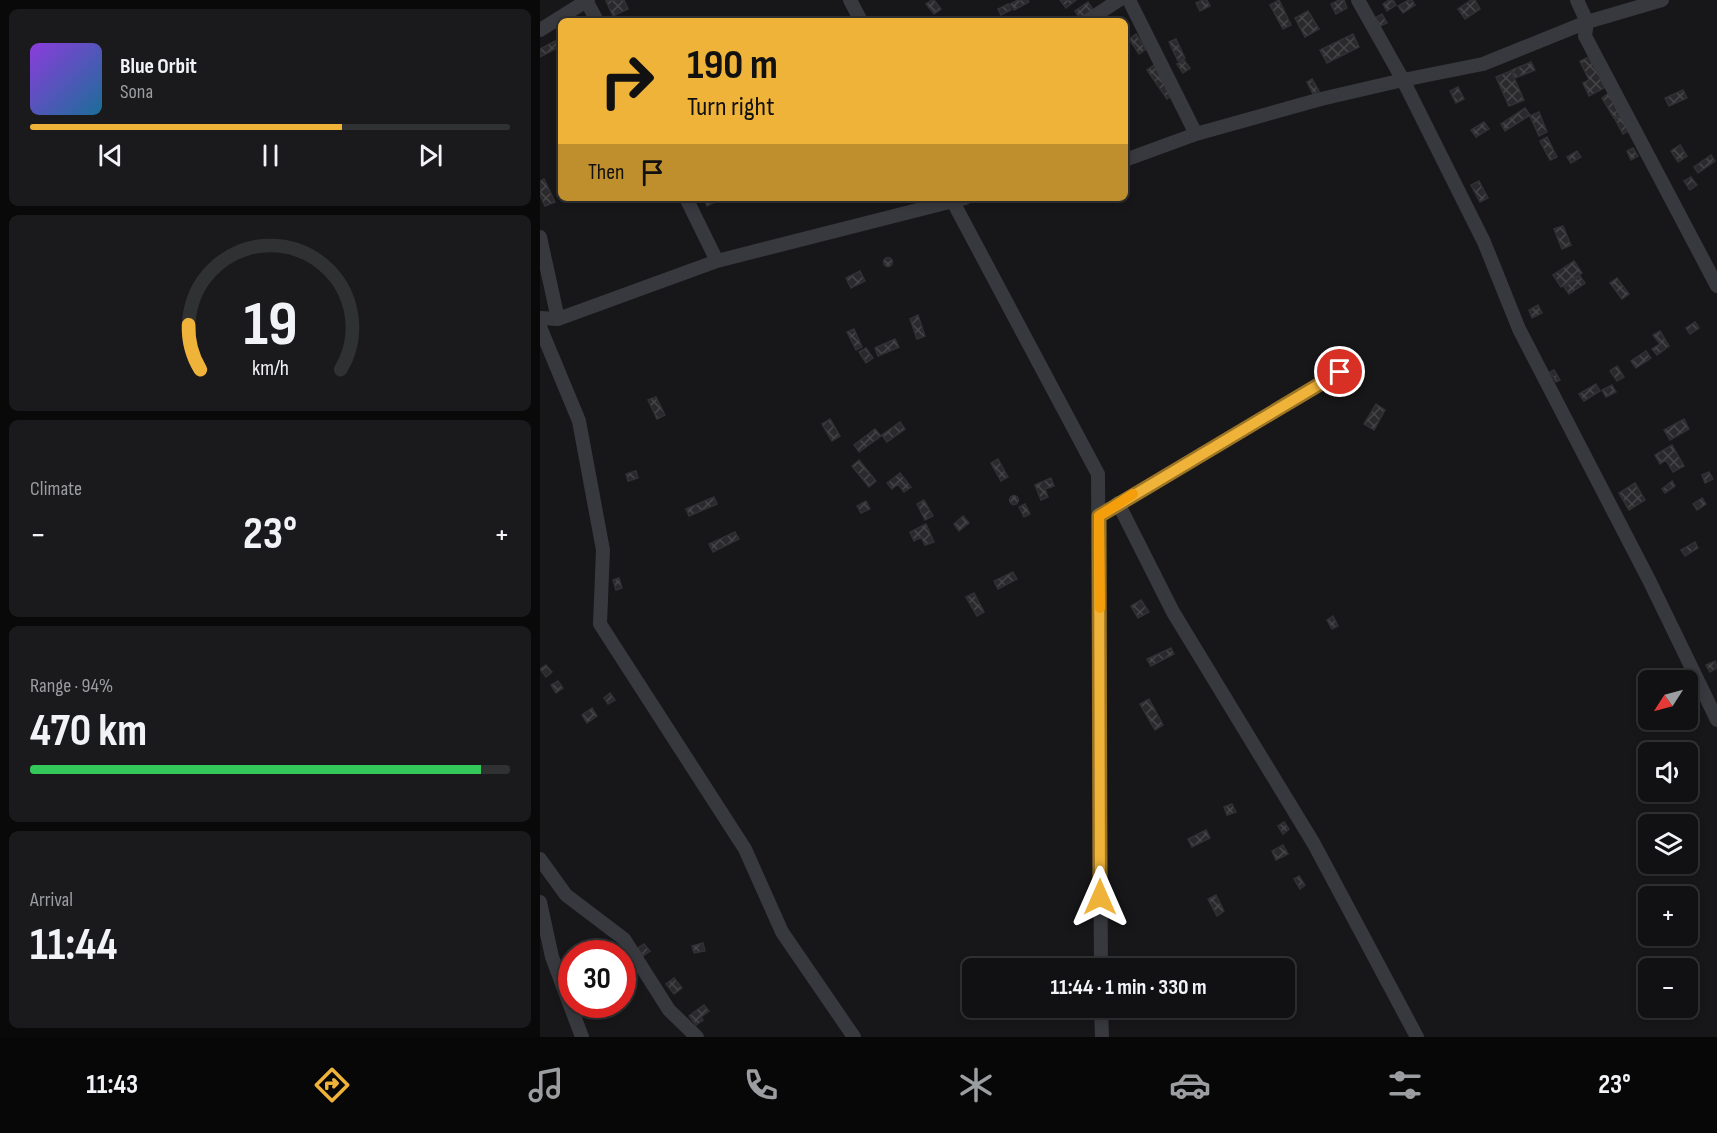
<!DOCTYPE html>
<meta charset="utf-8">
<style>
:root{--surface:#111113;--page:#1a1a1c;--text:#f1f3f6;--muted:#9c9da0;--line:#303133;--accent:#efb339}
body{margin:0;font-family:"Sofia Sans Condensed",sans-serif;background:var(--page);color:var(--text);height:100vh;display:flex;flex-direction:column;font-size:22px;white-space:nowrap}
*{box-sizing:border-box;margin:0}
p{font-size:20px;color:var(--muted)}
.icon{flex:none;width:33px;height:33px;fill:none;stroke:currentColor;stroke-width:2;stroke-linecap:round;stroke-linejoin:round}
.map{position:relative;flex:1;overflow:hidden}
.side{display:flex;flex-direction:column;gap:9px;padding:9px;background:#09090a;width:540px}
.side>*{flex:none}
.guide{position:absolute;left:18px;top:18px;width:570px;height:183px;border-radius:9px;box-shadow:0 3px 9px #0003,0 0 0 2px var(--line);background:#efb339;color:#111;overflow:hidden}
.needle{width:39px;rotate:234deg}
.tools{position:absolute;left:1098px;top:670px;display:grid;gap:12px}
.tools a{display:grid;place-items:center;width:60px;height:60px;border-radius:9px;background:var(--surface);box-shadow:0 3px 9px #0003,0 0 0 2px var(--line);font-size:30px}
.speed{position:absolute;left:18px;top:940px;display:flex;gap:12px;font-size:30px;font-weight:700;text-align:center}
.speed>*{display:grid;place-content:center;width:78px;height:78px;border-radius:50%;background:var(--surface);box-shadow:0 3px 9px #0003,0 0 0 2px var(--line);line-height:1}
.speed .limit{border:9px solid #d22;background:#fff;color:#111}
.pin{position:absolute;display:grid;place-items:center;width:51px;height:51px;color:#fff;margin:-26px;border:3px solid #fff;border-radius:50%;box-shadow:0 2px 6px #0007}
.me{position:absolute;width:66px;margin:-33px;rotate:0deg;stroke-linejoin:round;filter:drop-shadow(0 0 4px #0008)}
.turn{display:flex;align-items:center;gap:21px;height:126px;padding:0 30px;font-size:27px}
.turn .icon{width:78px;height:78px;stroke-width:2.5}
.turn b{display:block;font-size:42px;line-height:51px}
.then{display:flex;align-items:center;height:57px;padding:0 30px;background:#0003;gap:12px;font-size:22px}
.big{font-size:45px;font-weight:700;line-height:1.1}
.side .card{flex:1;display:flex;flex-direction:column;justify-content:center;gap:9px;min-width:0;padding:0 21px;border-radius:9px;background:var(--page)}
.side .dial{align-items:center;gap:0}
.dial svg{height:156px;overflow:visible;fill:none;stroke:var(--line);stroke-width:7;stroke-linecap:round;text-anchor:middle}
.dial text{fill:var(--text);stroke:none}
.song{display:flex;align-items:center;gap:18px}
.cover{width:72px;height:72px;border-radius:9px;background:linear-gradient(135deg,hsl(270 70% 55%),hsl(200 70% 35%))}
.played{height:6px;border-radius:3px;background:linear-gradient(90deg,var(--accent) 65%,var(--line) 65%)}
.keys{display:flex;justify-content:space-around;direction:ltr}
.heat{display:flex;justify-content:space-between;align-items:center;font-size:33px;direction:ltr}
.charge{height:9px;border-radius:4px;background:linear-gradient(90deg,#34c759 94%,var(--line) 0)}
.trip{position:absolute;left:422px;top:958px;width:333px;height:60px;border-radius:9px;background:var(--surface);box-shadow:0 3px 9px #0003,0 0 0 2px var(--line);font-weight:700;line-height:60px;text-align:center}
.menu{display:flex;height:96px;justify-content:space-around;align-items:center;background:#070708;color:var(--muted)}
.menu .icon{width:42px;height:42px}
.menu .on{color:var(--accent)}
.menu b{font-size:27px;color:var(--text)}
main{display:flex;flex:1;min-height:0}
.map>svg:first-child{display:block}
.building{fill:url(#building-cross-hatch);stroke:#313135;stroke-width:1.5}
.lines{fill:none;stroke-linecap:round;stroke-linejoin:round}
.minor{stroke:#38393e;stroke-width:14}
.route-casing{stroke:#9b7425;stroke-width:15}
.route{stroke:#efb339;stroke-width:10}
.slow{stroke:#f59e0b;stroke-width:10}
</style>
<main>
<section class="side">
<div class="card">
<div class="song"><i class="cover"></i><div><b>Blue Orbit</b><p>Sona</p></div></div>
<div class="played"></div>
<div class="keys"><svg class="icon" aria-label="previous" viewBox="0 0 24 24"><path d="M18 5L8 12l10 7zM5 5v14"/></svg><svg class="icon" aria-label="pause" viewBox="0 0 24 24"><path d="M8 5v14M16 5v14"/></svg><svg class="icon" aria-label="next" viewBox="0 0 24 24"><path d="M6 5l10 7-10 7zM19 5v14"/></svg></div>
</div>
<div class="card dial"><svg viewBox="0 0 100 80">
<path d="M14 69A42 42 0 1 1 86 69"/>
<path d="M14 69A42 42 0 0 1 8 46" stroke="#efb339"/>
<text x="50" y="56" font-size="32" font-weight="700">19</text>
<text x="50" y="72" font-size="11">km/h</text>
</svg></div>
<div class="card"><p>Climate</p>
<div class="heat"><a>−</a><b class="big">23°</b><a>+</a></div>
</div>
<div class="card"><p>Range · 94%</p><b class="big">470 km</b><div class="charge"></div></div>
<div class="card"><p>Arrival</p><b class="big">11:44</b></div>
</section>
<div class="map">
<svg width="1177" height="1037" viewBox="0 0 1177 1037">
<defs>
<pattern id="building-cross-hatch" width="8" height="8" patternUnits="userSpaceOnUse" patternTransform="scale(1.5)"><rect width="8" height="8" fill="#2a2a2d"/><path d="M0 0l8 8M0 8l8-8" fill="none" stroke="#464649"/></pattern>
</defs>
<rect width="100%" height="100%" fill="#171719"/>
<!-- building -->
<path class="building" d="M69 0H84L88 9 73 16 66 1Z
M392 0H394L401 9 394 14 386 4Z
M478 0H488L489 2 474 10 470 4Z
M520 0H536L526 8Z
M663 0H667L670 6 660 11 656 3Z
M739 0 751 25 743 29 730 5Z
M799 0H804L807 8 796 14 791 4Z
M849 0H853L856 5 847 11 843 4Z
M869 0H872L875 5 863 13 858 6Z
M931 0H935L940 9 925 19 918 9Z
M548 2 555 13 541 21 535 11Z
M468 4 471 10 461 15 458 9Z
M768 11 779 29 765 37 755 18Z
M842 14 847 23 840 26 835 18Z
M596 34 606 49 599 54 589 39Z
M813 34 819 47 787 63 780 50Z
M636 39 645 58 638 61 629 42Z
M15 41 19 47 0 57V49Z
M1051 56 1066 87 1049 96 1043 83 1049 80 1040 61Z
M644 60 650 68 643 73 637 64Z
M991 62 995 70 975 78 972 70Z
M614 65 634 94 627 99 607 70Z
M971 71 984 100 969 106 956 77Z
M772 79 779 91 773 94 767 82Z
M918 87 924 99 916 103 910 91Z
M1143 90 1147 98 1129 106 1125 98Z
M1070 92 1083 113 1074 118 1062 98Z
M985 108 990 115 965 131 961 124Z
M999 112 1007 132 999 136 990 116Z
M1082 115 1090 130 1083 134 1075 119Z
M944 122 949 129 936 137 931 130Z
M1007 137 1017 157 1010 160 1000 141Z
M1140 145 1147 156 1138 162 1131 151Z
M1093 148 1098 156 1091 160 1087 151Z
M1037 151 1041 157 1031 163 1027 157Z
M1171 155 1175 161 1158 173 1154 167Z
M1151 177 1157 185 1150 190 1144 181Z
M4 179 15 202 5 206 0 195V181Z
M939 181 948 198 940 202 931 185Z
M163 198H173L175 202 167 206Z
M1023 226 1031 245 1022 249 1014 229Z
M343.5 262a4.5 4.5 0 1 1 9 0a4.5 4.5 0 1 1-9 0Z
M1034 261 1042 273 1021 287 1013 275Z
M320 271 325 281 311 288 306 278Z
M1040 276 1045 283 1029 294 1024 287Z
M1077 278 1089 294 1082 299 1070 283Z
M998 305 1002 313 992 318 989 310Z
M378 315 385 336 377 339 370 319Z
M1155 322 1159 328 1150 334 1146 328Z
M314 329 322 347 316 350 307 332Z
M1120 331 1129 346 1117 355 1112 349 1120 344 1113 335Z
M355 339 359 347 338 356 335 348Z
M326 348 333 358 326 363 319 352Z
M1106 351 1111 358 1096 368 1091 361Z
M1077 366 1084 377 1077 381 1070 371Z
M1014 370 1020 380 1016 382 1010 372Z
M1056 384 1060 391 1044 401 1039 394Z
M1072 385 1076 392 1066 397 1062 390Z
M116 397 125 415 117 419 108 400Z
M836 404 845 410 834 430 824 424Z
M290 419 300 436 292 441 282 424Z
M1144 419 1149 429 1130 440 1124 430Z
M360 422 365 429 347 442 342 435Z
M335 429 341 436 319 452 314 445Z
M1132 445 1144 466 1133 472 1126 460 1120 464 1115 455Z
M458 459 468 477 461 481 451 463Z
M319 460 336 481 329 487 312 466Z
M96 471 98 478 88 481 86 474Z
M1169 472 1173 479 1165 483 1162 475Z
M360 473 371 487 364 492 358 484 352 489 347 483Z
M511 478 514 486 505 489 508 497 501 500 495 485Z
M1132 481 1135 486 1125 493 1122 489Z
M1095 483 1105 500 1089 510 1079 493Z
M469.5 500a4.5 4.5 0 1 1 9 0a4.5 4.5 0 1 1-9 0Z
M174 497 177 504 149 516 146 509Z
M1162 498 1166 504 1157 510 1153 504Z
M384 500 393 516 385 520 377 504Z
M326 501 330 509 321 513 317 506Z
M485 504 490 514 484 517 479 507Z
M423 516 429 523 419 531 414 524Z
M386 524 394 542 385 545 381 537 374 541 370 532Z
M195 532 199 539 173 552 169 544Z
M1155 542 1158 548 1145 556 1141 550Z
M473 572 477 579 458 589 454 581Z
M79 578 82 588 76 590 73 580Z
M434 593 444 612 437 616 426 597Z
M601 600 609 612 598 618 591 606Z
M793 616 798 626 792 629 787 620Z
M631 648 634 654 611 666 607 659Z
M1175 661 1177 668 1170 672 1166 665Z
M6 665 12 672 6 677 0 669Z
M18 681 23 688 16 693 11 685Z
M70 693 75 700 68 704 64 698Z
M609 699 623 725 615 730 600 704Z
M52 708 57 716 47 723 42 715Z
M692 804 696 812 687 815 684 807Z
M744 822 749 829 743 834 738 826Z
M666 830 670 838 652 847 648 839Z
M743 845 748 854 736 860 732 851Z
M759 876 765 885 760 889 754 879Z
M676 895 684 911 677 916 668 899Z
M163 943 165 951 154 953 152 946Z
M104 944 110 951 103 956 98 948Z
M134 978 142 988 134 994 126 984Z
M164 1005 169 1011 161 1017 163 1020 156 1025 149 1016Z"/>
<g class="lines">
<!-- minor -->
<path class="minor" d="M46 0 57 21
M310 0 321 21
M589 0 656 134
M818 0 863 80 944 242 979 329 1110 582 1177 720
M1037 0 1047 22 1045 36 1177 286
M547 21 579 0
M0 30 48 0
M585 160 656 134 781 99 863 80 943 64 1047 22 1122 0
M146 198 177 261
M411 198 558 474 561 969
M0 237 18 319
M0 318 18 319 177 261 425 198
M0 327 39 421 63 550 60 624 205 849 242 932 314 1037
M578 503 633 612 774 844 877 1037
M559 516 800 372
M0 859 26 895 84 939 129 1010 157 1037
M0 902 12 957 42 1037
M561 1008 562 1037"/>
</g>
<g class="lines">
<!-- route casing -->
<g class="route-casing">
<path id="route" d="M560 897 559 516 800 372"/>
</g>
<!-- route -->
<use href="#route" class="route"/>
<!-- slow -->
<path class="slow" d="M560 608 559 516 593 494"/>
</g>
</svg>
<div class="tools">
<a><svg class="needle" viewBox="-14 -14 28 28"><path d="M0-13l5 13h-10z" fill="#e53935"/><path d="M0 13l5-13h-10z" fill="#9c9da0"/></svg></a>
<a><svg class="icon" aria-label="sound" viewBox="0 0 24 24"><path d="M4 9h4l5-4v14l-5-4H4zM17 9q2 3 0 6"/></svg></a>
<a><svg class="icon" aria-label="layers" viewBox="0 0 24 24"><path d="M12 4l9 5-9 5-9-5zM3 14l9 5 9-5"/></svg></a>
<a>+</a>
<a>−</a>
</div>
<div class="speed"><div class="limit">30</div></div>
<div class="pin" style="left:800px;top:372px;background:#d93025"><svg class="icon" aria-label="arrive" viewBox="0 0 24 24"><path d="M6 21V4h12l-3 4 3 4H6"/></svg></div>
<svg class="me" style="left:560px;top:897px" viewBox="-20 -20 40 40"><path d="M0-17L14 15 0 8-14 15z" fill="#efb339" stroke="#fff" stroke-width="4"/></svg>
<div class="trip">11:44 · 1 min · 330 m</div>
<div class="guide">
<div class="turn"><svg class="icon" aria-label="right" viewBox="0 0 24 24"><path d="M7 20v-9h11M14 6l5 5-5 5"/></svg><div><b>190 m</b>Turn right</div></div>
<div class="then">Then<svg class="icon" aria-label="arrive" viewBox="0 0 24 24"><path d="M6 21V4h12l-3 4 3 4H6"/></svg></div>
</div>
</div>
</main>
<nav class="menu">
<b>11:43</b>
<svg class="icon on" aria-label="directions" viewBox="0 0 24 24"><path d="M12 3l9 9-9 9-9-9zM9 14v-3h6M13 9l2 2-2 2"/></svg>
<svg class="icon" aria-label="music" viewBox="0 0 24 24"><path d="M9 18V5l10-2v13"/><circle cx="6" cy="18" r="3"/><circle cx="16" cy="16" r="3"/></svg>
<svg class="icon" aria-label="phone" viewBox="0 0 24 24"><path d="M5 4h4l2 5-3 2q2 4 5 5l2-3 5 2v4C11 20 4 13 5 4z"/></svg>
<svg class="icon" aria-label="climate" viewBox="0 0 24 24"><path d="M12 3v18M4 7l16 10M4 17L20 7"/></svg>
<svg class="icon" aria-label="car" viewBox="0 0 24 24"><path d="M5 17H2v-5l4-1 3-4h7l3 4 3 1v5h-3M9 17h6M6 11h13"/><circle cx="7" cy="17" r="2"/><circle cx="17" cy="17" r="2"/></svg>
<svg class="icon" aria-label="filters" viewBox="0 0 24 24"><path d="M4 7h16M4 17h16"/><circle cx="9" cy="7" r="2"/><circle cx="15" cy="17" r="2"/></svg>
<b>23°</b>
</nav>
